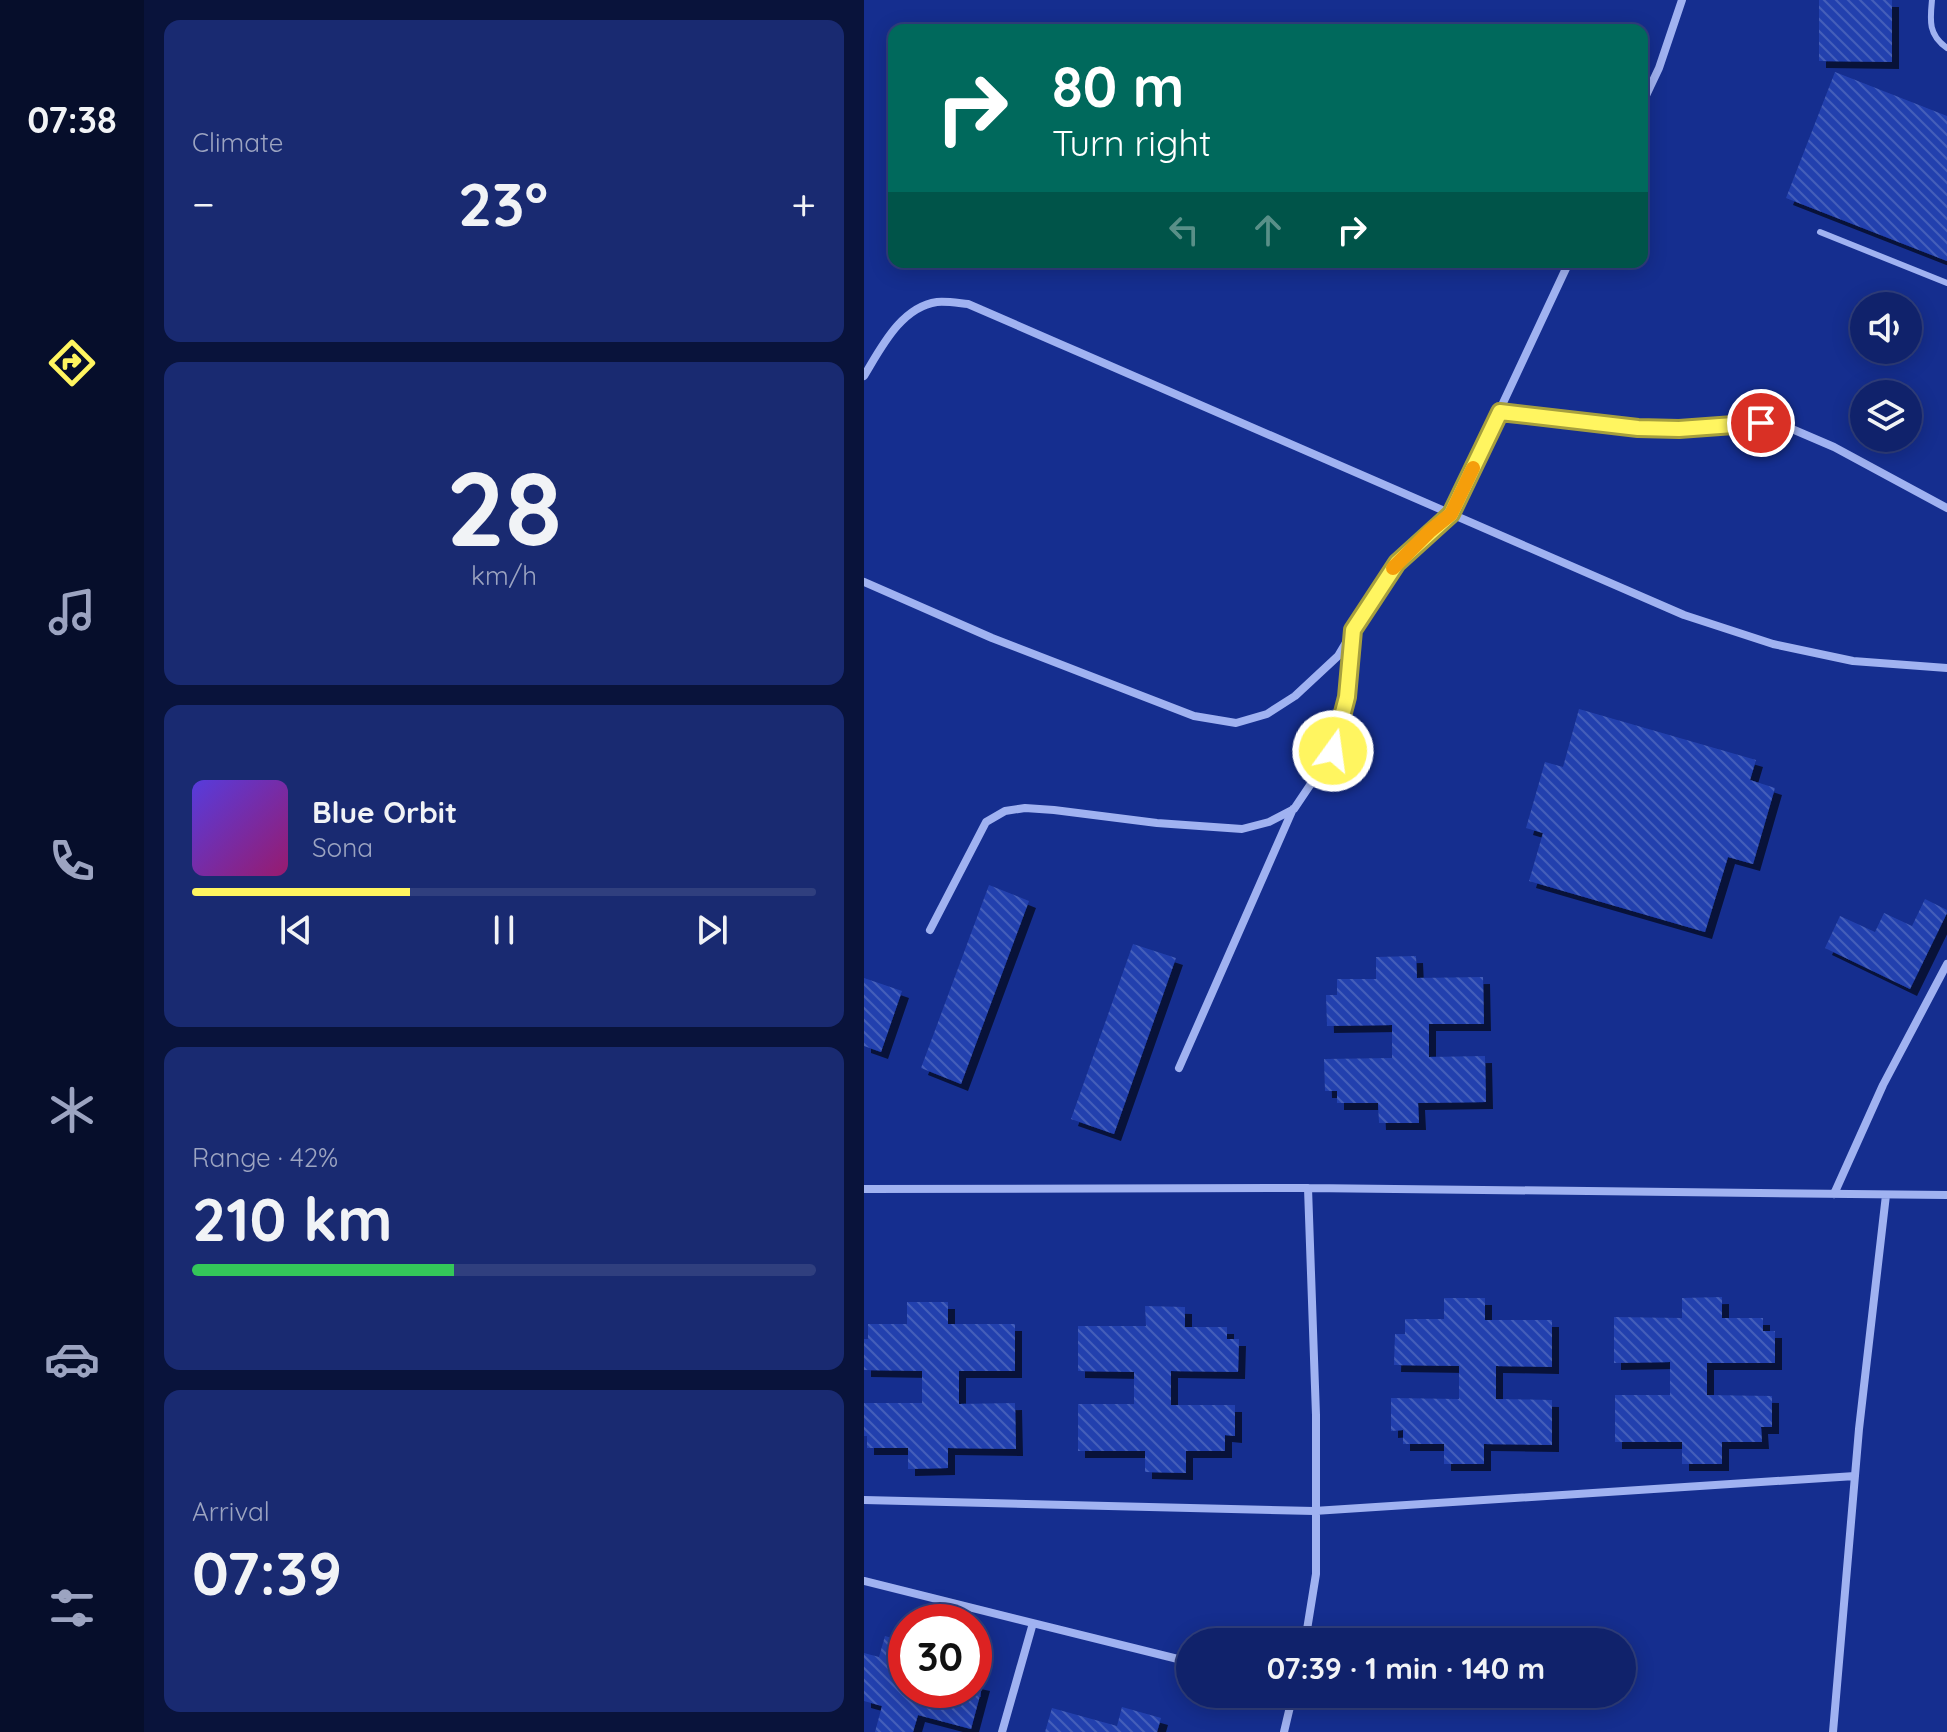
<!DOCTYPE html>
<meta charset="utf-8">
<style>
:root{--surface:#10226b;--page:#192a71;--text:#f1f3f6;--muted:#9ca4c1;--line:#303f7e;--accent:#fff560}
body{margin:0;font-family:Quicksand,sans-serif;background:var(--page);color:var(--text);height:100vh;display:flex;flex-direction:column;font-size:30px;white-space:nowrap}
*{box-sizing:border-box;margin:0}
p{font-size:26px;color:var(--muted)}
.icon{flex:none;width:44px;height:44px;fill:none;stroke:currentColor;stroke-width:2;stroke-linecap:round;stroke-linejoin:round}
.map{position:relative;flex:1;overflow:hidden}
.side{display:flex;flex-direction:column;gap:20px;padding:20px;background:#09133b;width:720px}
.side>*{flex:none}
.guide{position:absolute;left:24px;top:24px;width:760px;height:244px;border-radius:16px;box-shadow:0 4px 20px #0003,0 0 0 2px var(--line);background:#00695c;color:#fff;overflow:hidden}
.fabs{position:absolute;left:986px;top:292px;display:grid;gap:16px}
.fabs a{display:grid;place-items:center;width:72px;height:72px;border-radius:50%;background:var(--surface);box-shadow:0 4px 20px #0003,0 0 0 2px var(--line);font-size:40px}
.speed{position:absolute;left:24px;top:1604px;display:flex;gap:16px;font-size:40px;font-weight:700;text-align:center}
.speed>*{display:grid;place-content:center;width:104px;height:104px;border-radius:50%;background:var(--surface);box-shadow:0 4px 20px #0003,0 0 0 2px var(--line);line-height:1}
.speed .limit{border:12px solid #d22;background:#fff;color:#111}
.pin{position:absolute;display:grid;place-items:center;width:68px;height:68px;color:#fff;margin:-34px;border:4px solid #fff;border-radius:50%;box-shadow:0 2px 8px #0007}
.me{position:absolute;width:88px;margin:-44px;rotate:14deg;stroke-linejoin:round;filter:drop-shadow(0 0 6px #0008)}
.turn{display:flex;align-items:center;gap:28px;height:168px;padding:0 32px;font-size:36px}
.turn .icon{width:104px;height:104px;stroke-width:2.5}
.turn b{display:block;font-size:56px;line-height:68px}
.lanes{display:flex;align-items:center;height:76px;padding:0 32px;background:#0003;justify-content:center;gap:40px;direction:ltr}
.lanes .off{opacity:.35}
.big{font-size:60px;font-weight:700;line-height:1.1}
.side .widget{flex:1;display:flex;flex-direction:column;justify-content:center;gap:12px;min-width:0;padding:0 28px;border-radius:16px;background:var(--page)}
.side .dial{align-items:center;gap:0}
.dial b{font-size:104px;line-height:1}
.song{display:flex;align-items:center;gap:24px}
.cover{width:96px;height:96px;border-radius:12px;background:linear-gradient(135deg,hsl(250 70% 55%),hsl(320 70% 35%))}
.played{height:8px;border-radius:4px;background:linear-gradient(90deg,var(--accent) 35%,var(--line) 35%)}
.keys{display:flex;justify-content:space-around;direction:ltr}
.heat{display:flex;justify-content:space-between;align-items:center;font-size:44px;direction:ltr}
.charge{height:12px;border-radius:6px;background:linear-gradient(90deg,#34c759 42%,var(--line) 0)}
.trip{position:absolute;left:312px;top:1628px;width:460px;height:80px;border-radius:40px;background:var(--surface);box-shadow:0 4px 20px #0003,0 0 0 2px var(--line);font-weight:700;line-height:80px;text-align:center}
main{display:flex;flex:1;min-height:0}
.menu{display:flex;flex-direction:column;width:144px;justify-content:space-around;align-items:center;background:#060e2b;color:var(--muted)}
.menu .icon{width:56px;height:56px}
.menu .selected{color:var(--accent)}
.menu b{font-size:36px;color:var(--text)}
.map>svg:first-child{display:block}
.building{fill:url(#building-back-hatch);filter:url(#shadow)}
.lines{fill:none;stroke-linecap:round;stroke-linejoin:round}
.lane{stroke:#a0b2f1;stroke-width:6}
.street{stroke:#a0b2f1;stroke-width:8}
.route-casing{stroke:#a69f3e;stroke-width:20}
.route{stroke:#fff560;stroke-width:14}
.slow{stroke:#f59e0b;stroke-width:14}
</style>
<main>
<nav class="menu">
<b>07:38</b>
<svg class="icon selected" aria-label="directions" viewBox="0 0 24 24"><path d="M12 3l9 9-9 9-9-9zM9 14v-3h6M13 9l2 2-2 2"/></svg>
<svg class="icon" aria-label="music" viewBox="0 0 24 24"><path d="M9 18V5l10-2v13"/><circle cx="6" cy="18" r="3"/><circle cx="16" cy="16" r="3"/></svg>
<svg class="icon" aria-label="phone" viewBox="0 0 24 24"><path d="M5 4h4l2 5-3 2q2 4 5 5l2-3 5 2v4C11 20 4 13 5 4z"/></svg>
<svg class="icon" aria-label="climate" viewBox="0 0 24 24"><path d="M12 3v18M4 7l16 10M4 17L20 7"/></svg>
<svg class="icon" aria-label="car" viewBox="0 0 24 24"><path d="M5 17H2v-5l4-1 3-4h7l3 4 3 1v5h-3M9 17h6M6 11h13"/><circle cx="7" cy="17" r="2"/><circle cx="17" cy="17" r="2"/></svg>
<svg class="icon" aria-label="filters" viewBox="0 0 24 24"><path d="M4 7h16M4 17h16"/><circle cx="9" cy="7" r="2"/><circle cx="15" cy="17" r="2"/></svg>
</nav>
<section class="side">
<div class="widget"><p>Climate</p>
<div class="heat"><a>−</a><b class="big">23°</b><a>+</a></div>
</div>
<div class="widget dial"><b>28</b><p>km/h</p></div>
<div class="widget">
<div class="song"><i class="cover"></i><div><b>Blue Orbit</b><p>Sona</p></div></div>
<div class="played"></div>
<div class="keys"><svg class="icon" aria-label="previous" viewBox="0 0 24 24"><path d="M18 5L8 12l10 7zM5 5v14"/></svg><svg class="icon" aria-label="pause" viewBox="0 0 24 24"><path d="M8 5v14M16 5v14"/></svg><svg class="icon" aria-label="next" viewBox="0 0 24 24"><path d="M6 5l10 7-10 7zM19 5v14"/></svg></div>
</div>
<div class="widget"><p>Range · 42%</p><b class="big">210 km</b><div class="charge"></div></div>
<div class="widget"><p>Arrival</p><b class="big">07:39</b></div>
</section>
<div class="map">
<svg width="1083" height="1732" viewBox="0 0 1083 1732">
<defs>
<pattern id="building-back-hatch" width="6" height="6" patternUnits="userSpaceOnUse" patternTransform="scale(2)"><rect width="6" height="6" fill="#2341ae"/><path d="M-1 5l2 2M0 0l6 6M5-1l2 2" fill="none" stroke="#445eba"/></pattern>
<filter id="shadow"><feDropShadow dx="7" dy="7" stdDeviation="0" flood-color="#0009"/></filter>
</defs>
<rect width="100%" height="100%" fill="#152e8f"/>
<!-- building -->
<path class="building" d="M955 0H1028V62L955 61Z
M971 72 1083 116V261L922 198Z
M715 709 892 760 886 780 911 788 889 864 864 857 841 932 665 881 679 833 662 828 681 762 699 767Z
M125 885 165 901 97 1084 57 1068Z
M1061 899 1083 910V913L1046 989 961 948 976 916 1011 932 1020 913 1048 926Z
M269 944 312 958 250 1134 207 1119Z
M552 956 553 978 619 977 620 1024H565V1057L621 1056 622 1102 554 1103 555 1123H515L514 1103H473V1091H461L460 1059 528 1058V1025L463 1026 462 995H473V979H512V957Z
M0 978 38 991 17 1052 0 1046Z
M858 1297V1318H899V1331H911V1363H843V1395L908 1396V1427H897L898 1442H858V1464H818V1442H751V1395H806V1362L750 1363V1317L818 1318V1298Z
M580 1298H621V1320H688V1367L632 1366V1399L688 1400V1445L620 1444V1464H580V1444H539V1430L527 1431V1398L595 1399V1366L530 1365 531 1334H541V1319H580Z
M43 1302H84V1324H151V1371H95V1404L151 1403 152 1449 84 1448V1468L44 1469V1448H3V1436H0V1403H58V1371L0 1370V1339H4V1324H43Z
M281 1306 321 1307V1327H363V1339H375L374 1372 307 1371V1405H371V1436L361 1435V1451H322V1473L281 1472V1451H214V1404H270V1372L214 1371V1326H282Z
M21 1636 42 1642V1690H110V1682L119 1684 107 1729 54 1715 49 1732H11L18 1706 0 1701V1653L15 1657Z
M258 1707 297 1718 293 1732H181L188 1708 253 1726Z"/>
<g class="lines">
<!-- lane -->
<path class="lane" d="M1068 0C1066 20 1064 35 1083 48
M956 232 1083 283"/>
<!-- street -->
<path class="street" d="M778 104 795 68 818 0
M0 376C17 348 37 307 73 302 82 301 94 303 104 304L820 615 909 644 989 661 1083 668
M636 412 774 428 815 429 897 423 928 429 970 447 1083 508
M0 582 128 638 330 716 372 723 403 714 431 696 474 656 512 592 533 563 587 514 705 262
M66 930 122 822 141 811 161 808 190 810 293 823 378 829 405 822 430 809 469 751 483 697 489 634
M315 1068 429 809
M0 1189 444 1188 1083 1195
M970 1194 1019 1085 1083 964
M0 1500 450 1511 991 1476
M0 1581 326 1662
M441 1642 452 1574V1415L444 1188
M138 1732 169 1623
M420 1732 429 1694
M969 1732 995 1429 1022 1195"/>
</g>
<g class="lines">
<!-- route casing -->
<g class="route-casing">
<path id="route" d="M469 751 483 697 489 630 533 563 587 514 636 412 774 428 815 429 897 423"/>
</g>
<!-- route -->
<use href="#route" class="route"/>
<!-- slow -->
<path class="slow" d="M529 568 566 531 587 514 609 468"/>
</g>
</svg>
<div class="fabs">
<a><svg class="icon" aria-label="sound" viewBox="0 0 24 24"><path d="M4 9h4l5-4v14l-5-4H4zM17 9q2 3 0 6"/></svg></a>
<a><svg class="icon" aria-label="layers" viewBox="0 0 24 24"><path d="M12 4l9 5-9 5-9-5zM3 14l9 5 9-5"/></svg></a>
</div>
<div class="speed"><div class="limit">30</div></div>
<div class="pin" style="left:897px;top:423px;background:#d93025"><svg class="icon" aria-label="arrive" viewBox="0 0 24 24"><path d="M6 21V4h12l-3 4 3 4H6"/></svg></div>
<svg class="me" style="left:469px;top:751px" viewBox="-20 -20 40 40"><circle r="17" fill="#fff560" stroke="#fff" stroke-width="3"/><path d="M0-11L8 9 0 5-8 9z" fill="#fff"/></svg>
<div class="trip">07:39 · 1 min · 140 m</div>
<div class="guide">
<div class="turn"><svg class="icon" aria-label="right" viewBox="0 0 24 24"><path d="M7 20v-9h11M14 6l5 5-5 5"/></svg><div><b>80 m</b>Turn right</div></div>
<div class="lanes"><svg class="icon off" aria-label="left" viewBox="0 0 24 24"><path d="M17 20v-9H6M10 6l-5 5 5 5"/></svg><svg class="icon off" aria-label="ahead" viewBox="0 0 24 24"><path d="M12 20V5M6 11l6-6 6 6"/></svg><svg class="icon" aria-label="right" viewBox="0 0 24 24"><path d="M7 20v-9h11M14 6l5 5-5 5"/></svg></div>
</div>
</div>
</main>
